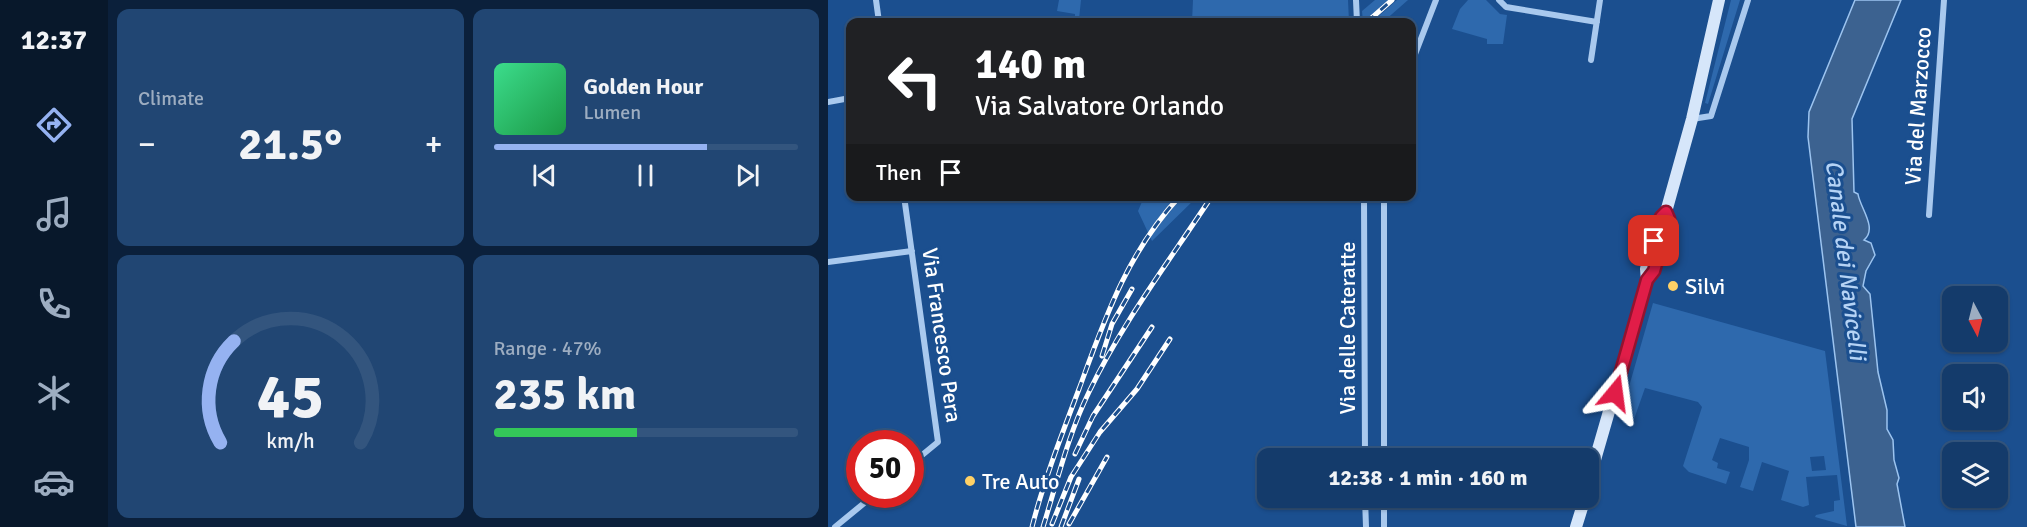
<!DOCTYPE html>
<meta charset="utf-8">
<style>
:root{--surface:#143b6b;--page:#214673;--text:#f1f3f6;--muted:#9dadc1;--line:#33557e;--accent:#95b2f1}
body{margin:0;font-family:Signika,sans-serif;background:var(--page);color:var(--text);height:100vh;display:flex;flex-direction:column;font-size:22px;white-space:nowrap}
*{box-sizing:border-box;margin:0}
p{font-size:20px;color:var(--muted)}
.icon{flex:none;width:33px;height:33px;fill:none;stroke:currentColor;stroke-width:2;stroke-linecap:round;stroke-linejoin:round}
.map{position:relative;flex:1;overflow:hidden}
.sheet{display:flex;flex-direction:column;gap:9px;padding:9px;background:#0b203b;width:720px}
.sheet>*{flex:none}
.guide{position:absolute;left:18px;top:18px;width:570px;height:183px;border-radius:12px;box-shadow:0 2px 4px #0004,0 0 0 2px var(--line);background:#202124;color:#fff;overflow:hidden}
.needle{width:39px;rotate:173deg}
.buttons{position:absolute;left:1114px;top:286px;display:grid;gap:12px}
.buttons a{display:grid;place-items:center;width:66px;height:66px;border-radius:12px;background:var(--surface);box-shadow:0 2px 4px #0004,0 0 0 2px var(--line);font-size:30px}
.speed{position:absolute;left:18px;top:430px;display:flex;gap:12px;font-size:30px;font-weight:700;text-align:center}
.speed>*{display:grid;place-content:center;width:78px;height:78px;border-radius:50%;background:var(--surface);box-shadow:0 2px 4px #0004,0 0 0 2px var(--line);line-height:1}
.speed .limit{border:9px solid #d22;background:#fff;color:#111}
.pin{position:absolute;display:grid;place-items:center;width:51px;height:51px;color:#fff;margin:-26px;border-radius:12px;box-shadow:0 3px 9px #0006}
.me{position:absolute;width:66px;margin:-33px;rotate:16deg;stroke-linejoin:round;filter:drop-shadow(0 0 4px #0008)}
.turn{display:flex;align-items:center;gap:21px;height:126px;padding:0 30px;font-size:27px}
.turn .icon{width:78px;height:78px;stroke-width:2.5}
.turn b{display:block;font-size:42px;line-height:51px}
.then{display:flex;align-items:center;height:57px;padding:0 30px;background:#0003;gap:12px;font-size:22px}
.big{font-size:45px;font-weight:700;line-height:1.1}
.sheet .tile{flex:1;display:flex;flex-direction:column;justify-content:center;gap:9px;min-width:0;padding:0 21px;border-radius:12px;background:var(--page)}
.sheet .dial{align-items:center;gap:0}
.dial svg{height:156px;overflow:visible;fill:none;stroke:var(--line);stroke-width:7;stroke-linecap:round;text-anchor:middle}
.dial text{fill:var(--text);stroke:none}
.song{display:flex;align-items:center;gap:18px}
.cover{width:72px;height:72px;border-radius:9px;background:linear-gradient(135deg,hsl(150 70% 55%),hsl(140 70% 35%))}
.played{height:6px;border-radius:3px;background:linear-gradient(90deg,var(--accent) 70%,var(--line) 70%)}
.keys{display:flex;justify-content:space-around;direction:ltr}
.heat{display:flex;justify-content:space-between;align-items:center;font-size:33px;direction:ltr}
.charge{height:9px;border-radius:4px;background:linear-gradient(90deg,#34c759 47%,var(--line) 0)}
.sheet .tiles{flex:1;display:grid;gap:9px;grid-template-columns:repeat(2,1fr)}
.trip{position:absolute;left:429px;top:448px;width:342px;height:60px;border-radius:12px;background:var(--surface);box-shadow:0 2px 4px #0004,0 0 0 2px var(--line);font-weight:700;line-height:60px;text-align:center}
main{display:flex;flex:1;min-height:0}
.dock{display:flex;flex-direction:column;width:108px;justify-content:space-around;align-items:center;background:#08182b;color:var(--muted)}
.dock .icon{width:42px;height:42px}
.dock .selected{color:var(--accent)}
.dock b{font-size:27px;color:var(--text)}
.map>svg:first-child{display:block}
.green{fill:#2e69ad;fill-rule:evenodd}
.water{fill:#3c6290;stroke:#9cc4f0;stroke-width:1.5}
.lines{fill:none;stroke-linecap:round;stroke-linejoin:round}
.street{stroke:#a9c9ee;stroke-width:6}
.secondary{stroke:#d6e6fa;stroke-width:12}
.rail-casing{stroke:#fff;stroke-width:5}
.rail{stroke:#1b4f8f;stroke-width:3;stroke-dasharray:9;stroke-linecap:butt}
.route-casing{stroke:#92132f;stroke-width:15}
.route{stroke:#e11d48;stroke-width:10}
.poi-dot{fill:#ffd166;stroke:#1b4f8f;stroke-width:2}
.labels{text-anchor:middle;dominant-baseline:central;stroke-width:6;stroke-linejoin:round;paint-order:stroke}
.street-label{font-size:22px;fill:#fff;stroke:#1b4f8f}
.poi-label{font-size:22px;fill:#fff;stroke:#1b4f8f;text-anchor:start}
.water-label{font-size:24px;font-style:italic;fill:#b5d3f5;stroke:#1b4f8f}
</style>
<main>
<nav class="dock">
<b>12:37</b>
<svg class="icon selected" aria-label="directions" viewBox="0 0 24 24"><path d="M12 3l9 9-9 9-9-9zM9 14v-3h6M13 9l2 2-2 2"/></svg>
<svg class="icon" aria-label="music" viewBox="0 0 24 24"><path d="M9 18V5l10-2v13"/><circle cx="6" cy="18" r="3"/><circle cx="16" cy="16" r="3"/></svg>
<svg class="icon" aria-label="phone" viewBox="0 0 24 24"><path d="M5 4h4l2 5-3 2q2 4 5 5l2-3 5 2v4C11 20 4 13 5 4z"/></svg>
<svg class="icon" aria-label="climate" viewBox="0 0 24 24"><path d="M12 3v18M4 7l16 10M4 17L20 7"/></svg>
<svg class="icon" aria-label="car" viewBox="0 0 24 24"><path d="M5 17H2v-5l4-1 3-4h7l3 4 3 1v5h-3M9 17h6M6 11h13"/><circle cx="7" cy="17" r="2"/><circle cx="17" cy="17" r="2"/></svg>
</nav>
<section class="sheet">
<div class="tiles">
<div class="tile"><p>Climate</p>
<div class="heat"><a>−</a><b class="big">21.5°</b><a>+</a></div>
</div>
<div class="tile">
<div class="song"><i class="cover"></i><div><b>Golden Hour</b><p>Lumen</p></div></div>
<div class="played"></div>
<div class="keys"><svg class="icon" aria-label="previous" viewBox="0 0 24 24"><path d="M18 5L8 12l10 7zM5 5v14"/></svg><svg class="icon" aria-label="pause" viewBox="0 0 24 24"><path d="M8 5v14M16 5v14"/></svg><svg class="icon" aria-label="next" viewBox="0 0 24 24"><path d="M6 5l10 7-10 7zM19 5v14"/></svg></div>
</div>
<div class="tile dial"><svg viewBox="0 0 100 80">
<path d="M14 69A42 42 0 1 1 86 69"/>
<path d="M14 69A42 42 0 0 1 21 17" stroke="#95b2f1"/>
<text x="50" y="56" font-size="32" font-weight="700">45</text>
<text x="50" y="72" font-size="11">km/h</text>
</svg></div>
<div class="tile"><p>Range · 47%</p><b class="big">235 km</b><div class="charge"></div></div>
</div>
</section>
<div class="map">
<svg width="1199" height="527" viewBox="0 0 1199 527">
<rect width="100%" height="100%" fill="#1b4f8f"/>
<!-- green -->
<path class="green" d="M231 0H253L251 19 247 18V14L229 11Z
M365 0H520L521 22H364Z
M547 0H561L535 22 534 11Z
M569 0H580L555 22H544Z
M640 0H658L672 14 679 15 675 44H659V39L624 29 632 9Z
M903 0H912L880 104 877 103Z
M316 197V196L369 197 324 241 310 211Z
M825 303 997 351 1019 526 987 517 988 515 1006 511V501L1012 500 1009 475 978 477 981 505 975 507 953 500 961 471 934 462 925 491 912 487 921 460V447L892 438 884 460 890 463 889 468 902 472 898 484 861 472 855 466 874 407 870 402 817 388 805 422 802 426 796 424 792 418ZM996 456 998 470 984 471 982 457Z"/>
<!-- water -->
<path class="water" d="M1027 0H1073L1024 119 1026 192 1030 194C1032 208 1050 228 1036 240L1043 243 1047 255 1038 271 1035 286 1042 294 1050 372 1059 410V429L1065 440 1066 460 1071 478 1069 484 1077 527H1028L980 137 981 112Z"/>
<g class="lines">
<!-- street -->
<path class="street" d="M48 0 51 22
M528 0 529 22
M671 0 678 7 769 22
M763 60 772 0
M584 62 608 0
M0 102 22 98
M864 119 883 116 920 0
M76 196 110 442 82 465
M536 196 537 459
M1101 215 1116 0
M0 262 84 251
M556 459V196
M537 498 538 527
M7 527 46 495
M556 527V498"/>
<!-- secondary -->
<path class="secondary" d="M819 280 818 269 833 217 838 212 864 119 891 0
M760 484 819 280 824 273
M748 527 757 498"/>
<!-- rail casing -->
<g class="rail-casing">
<path id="rail" d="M539 22 564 0
M274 356 284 324 304 289
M247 454 265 416 324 327
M224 524 243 477 272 432 309 389 342 339
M241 524 279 457
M204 527C216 480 234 434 251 389 277 318 299 253 352 196
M215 527C229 482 240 435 261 392 293 325 339 264 380 202
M233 527 251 479"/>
</g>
<!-- rail -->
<use href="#rail" class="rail"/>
</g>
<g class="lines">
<!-- route casing -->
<g class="route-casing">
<path id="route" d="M787 393 819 280 826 271 841 219 838 212 833 217 826 241"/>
</g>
<!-- route -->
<use href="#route" class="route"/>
</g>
<!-- markers -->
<g class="poi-dot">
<circle cx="845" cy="286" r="6"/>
<circle cx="142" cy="481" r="6"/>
</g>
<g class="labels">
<!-- street labels -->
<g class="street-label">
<text transform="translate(1090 106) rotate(-86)">Via del Marzocco</text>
<text transform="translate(519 328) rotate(-90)">Via delle Cateratte</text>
<text transform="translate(114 335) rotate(82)">Via Francesco Pera</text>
</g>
<!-- poi labels -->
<g class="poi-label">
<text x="857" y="286">Silvi</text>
<text x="154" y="481">Tre Auto</text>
</g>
<!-- water labels -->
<g class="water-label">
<text transform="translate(1018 260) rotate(83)">Canale dei Navicelli</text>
</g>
</g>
</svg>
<div class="buttons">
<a><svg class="needle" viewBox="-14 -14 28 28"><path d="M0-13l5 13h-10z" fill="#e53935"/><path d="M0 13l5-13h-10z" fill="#9dadc1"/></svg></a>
<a><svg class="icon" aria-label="sound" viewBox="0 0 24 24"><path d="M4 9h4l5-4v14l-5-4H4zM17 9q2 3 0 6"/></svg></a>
<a><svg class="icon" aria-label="layers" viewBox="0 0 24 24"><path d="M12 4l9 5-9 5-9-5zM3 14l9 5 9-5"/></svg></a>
</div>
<div class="speed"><div class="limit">50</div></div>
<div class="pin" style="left:826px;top:241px;background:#d93025"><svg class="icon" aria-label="arrive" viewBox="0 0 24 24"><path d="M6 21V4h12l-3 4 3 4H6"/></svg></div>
<svg class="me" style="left:787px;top:393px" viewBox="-20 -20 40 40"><path d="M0-17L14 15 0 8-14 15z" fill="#e11d48" stroke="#fff" stroke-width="4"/></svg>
<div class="trip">12:38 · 1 min · 160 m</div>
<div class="guide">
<div class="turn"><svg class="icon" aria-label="left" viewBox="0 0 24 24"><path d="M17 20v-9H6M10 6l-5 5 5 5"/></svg><div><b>140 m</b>Via Salvatore Orlando</div></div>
<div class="then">Then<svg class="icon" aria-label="arrive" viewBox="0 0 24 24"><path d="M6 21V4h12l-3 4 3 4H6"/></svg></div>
</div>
</div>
</main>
